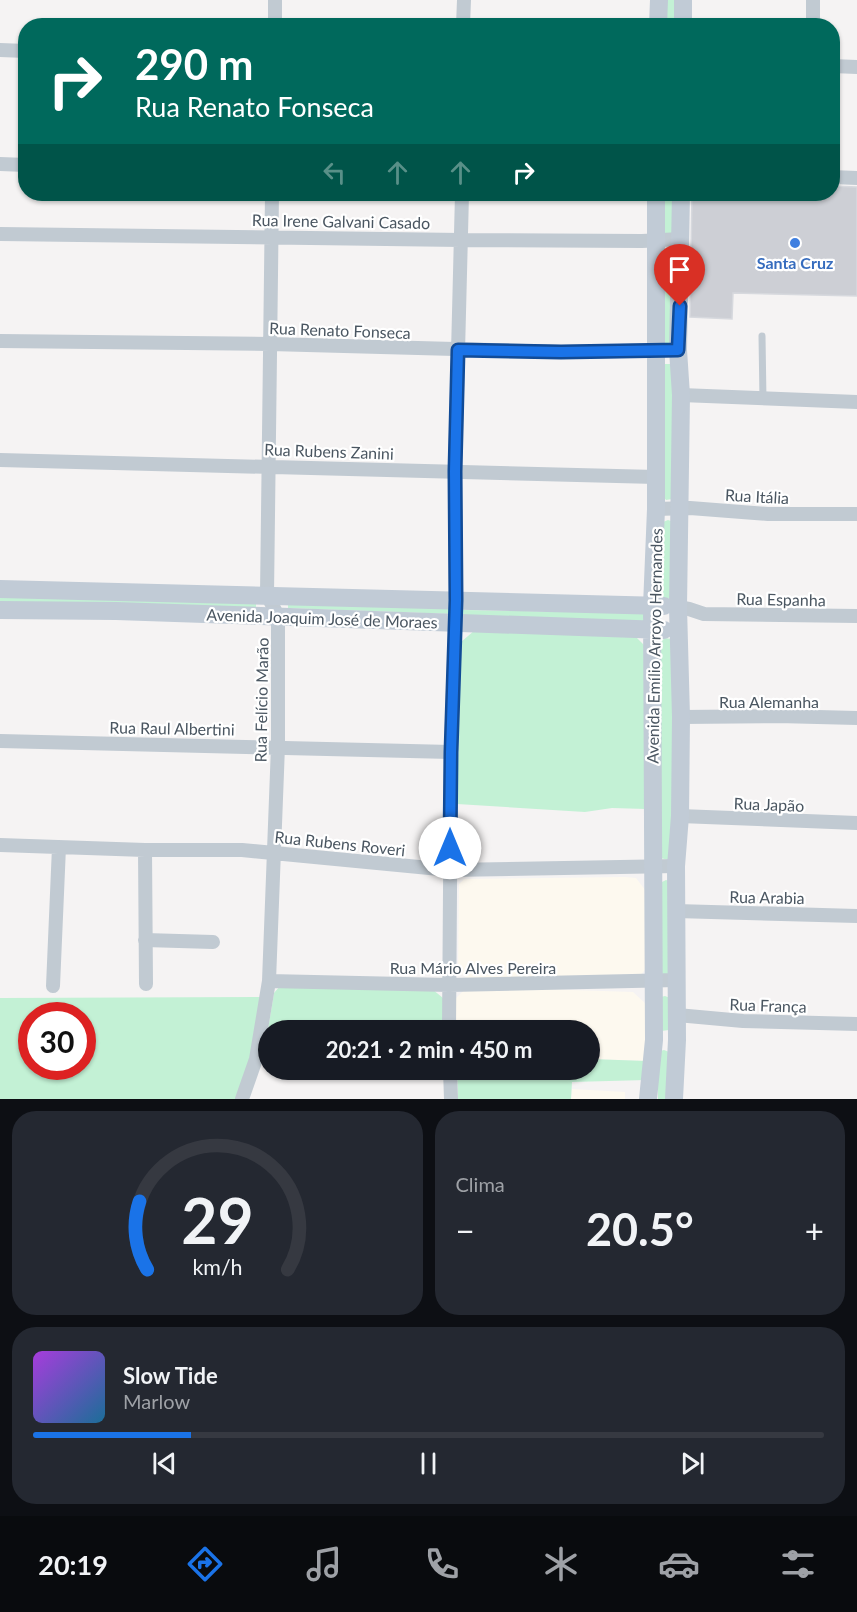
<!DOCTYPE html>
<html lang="pt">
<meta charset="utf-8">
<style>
:root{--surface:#171b24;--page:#242831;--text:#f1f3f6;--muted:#9ea1a6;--line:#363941;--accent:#1a73e8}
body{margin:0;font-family:Lato,sans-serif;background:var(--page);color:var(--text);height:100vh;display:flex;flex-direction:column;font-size:22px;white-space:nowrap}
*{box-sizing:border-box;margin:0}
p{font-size:20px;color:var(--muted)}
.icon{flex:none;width:33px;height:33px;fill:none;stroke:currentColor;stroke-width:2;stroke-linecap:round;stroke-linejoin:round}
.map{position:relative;height:1099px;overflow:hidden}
.panel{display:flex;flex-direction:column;gap:12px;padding:12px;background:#0d0f14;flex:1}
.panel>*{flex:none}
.hud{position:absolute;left:18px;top:18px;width:822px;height:183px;border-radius:24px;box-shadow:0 2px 4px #0004;background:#00695c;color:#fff;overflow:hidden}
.speed{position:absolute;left:18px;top:1002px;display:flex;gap:12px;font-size:30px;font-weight:700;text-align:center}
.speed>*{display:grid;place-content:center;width:78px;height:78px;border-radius:50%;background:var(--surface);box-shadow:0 2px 4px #0004;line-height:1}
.speed .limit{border:9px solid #d22;background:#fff;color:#111}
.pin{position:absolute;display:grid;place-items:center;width:51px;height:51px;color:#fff;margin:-62px -26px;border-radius:50% 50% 50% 0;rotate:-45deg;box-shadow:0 0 6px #0007}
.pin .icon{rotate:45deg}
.me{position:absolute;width:66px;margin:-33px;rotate:0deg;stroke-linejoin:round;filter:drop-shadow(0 0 4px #0008)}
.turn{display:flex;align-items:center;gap:21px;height:126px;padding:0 18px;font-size:27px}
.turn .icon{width:78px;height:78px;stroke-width:2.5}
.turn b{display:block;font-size:42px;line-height:51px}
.lanes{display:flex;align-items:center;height:57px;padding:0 18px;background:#0003;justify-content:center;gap:30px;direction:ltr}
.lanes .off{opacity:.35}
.big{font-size:45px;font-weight:700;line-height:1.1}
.panel .widget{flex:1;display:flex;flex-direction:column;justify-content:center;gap:9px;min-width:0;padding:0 21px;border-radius:24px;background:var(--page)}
.panel .dial{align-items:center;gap:0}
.dial svg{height:156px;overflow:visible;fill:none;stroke:var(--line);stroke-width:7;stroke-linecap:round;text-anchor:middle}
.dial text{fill:var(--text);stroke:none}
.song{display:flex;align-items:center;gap:18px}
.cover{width:72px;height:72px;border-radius:9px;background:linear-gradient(135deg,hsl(280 70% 55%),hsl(200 70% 35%))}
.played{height:6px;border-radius:3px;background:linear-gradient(90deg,var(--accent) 20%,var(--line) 20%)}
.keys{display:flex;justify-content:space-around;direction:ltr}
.heat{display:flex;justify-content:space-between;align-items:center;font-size:33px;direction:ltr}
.panel .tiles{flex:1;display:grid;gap:12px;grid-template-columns:1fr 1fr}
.widget:last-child{grid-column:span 2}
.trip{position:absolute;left:258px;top:1020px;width:342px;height:60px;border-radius:30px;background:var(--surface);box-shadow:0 2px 4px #0004;font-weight:700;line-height:60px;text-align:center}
.dock{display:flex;height:96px;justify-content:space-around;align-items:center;background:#090b0e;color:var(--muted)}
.dock .icon{width:42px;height:42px}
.dock .selected{color:var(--accent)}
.dock b{font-size:27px;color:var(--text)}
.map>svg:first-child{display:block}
.commercial{fill:#fdf9ef}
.green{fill:#c3f1d5;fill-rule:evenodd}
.building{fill:#cdcfd5;stroke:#d7d9de;stroke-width:1.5}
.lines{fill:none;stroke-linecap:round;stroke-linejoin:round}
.lane{stroke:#c1cad2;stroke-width:7}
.street{stroke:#c1cad2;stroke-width:14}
.secondary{stroke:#c1cbd6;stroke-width:18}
.route-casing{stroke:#114b97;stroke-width:15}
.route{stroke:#1a73e8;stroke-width:10}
.shop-dot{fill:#3f7fe0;stroke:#fff;stroke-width:2}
.labels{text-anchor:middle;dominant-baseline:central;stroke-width:4.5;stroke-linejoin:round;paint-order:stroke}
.street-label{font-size:16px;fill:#4a5661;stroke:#fff}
.shop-label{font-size:16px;font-weight:bold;fill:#366cbe;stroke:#fff}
</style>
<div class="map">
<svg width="857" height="1099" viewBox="0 0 857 1099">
<rect width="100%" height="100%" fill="#f5f3f3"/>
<!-- commercial -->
<path class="commercial" d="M625 877 636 878 646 891 647 967 637 980 467 978 458 971 459 884 464 879Z
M510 988 633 992 647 1005V1061L590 1059V1030H456V998L465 989Z
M572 1089 625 1092V1099H571Z"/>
<!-- green -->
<path class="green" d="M663 0H676L677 25H663Z
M662 194H676L674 232 664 236Z
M663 253H670L674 258 672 343H665L660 337Z
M664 364H671L676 370 672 499 666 500 662 495Z
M668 520 671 521 672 599 663 598 661 596 663 522Z
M0 595 256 602V608L0 606Z
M288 605H447L452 614 288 608Z
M463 610 645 613 643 621 463 616Z
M475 630 635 636 647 648 646 809 612 808 585 812 457 804 461 642Z
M665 638 671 639 677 717 669 860 660 858 659 643Z
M666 880 669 881 671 972 665 975 661 973 660 883Z
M280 986 432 989 443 998V1030H268V1038L267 1035 274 993Z
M665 996 670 998 669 1030 661 1031V997Z
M260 997 250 1057 236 1099H0V998ZM32 1016H82V1066H32Z
M664 1050 669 1052 671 1099H658V1057L660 1051Z
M590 1059 647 1061 646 1080 572 1082 571 1099H458L457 1070H590Z"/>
<!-- building -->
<path class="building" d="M832 186 857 187V296L733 293 732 319 690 317 692 194H832Z"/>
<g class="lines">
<!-- lane -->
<path class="lane" d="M762 336 763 400"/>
<!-- street -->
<path class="street" d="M275 0V26
M463 26 464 0
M813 26V0
M0 50 26 51
M832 66 857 67
M0 164 26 165
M832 177 857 178
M0 234 461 240 642 241 681 239
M0 341 270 344 561 352 678 350
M681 395 857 402
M0 460 656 477
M656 509 690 508 768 514H857
M678 607 689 609 704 614 857 616
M681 717 778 716 857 718
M0 741 451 752
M680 816 857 823
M0 845 145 850H242L450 870 676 866
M145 850 146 984
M676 911 857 916
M145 940 213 942
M269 981 449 985 677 980
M53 986 59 847
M677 1015 743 1021 857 1024
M449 1030 451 752 456 600 455 471 462 194
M450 1070 451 1099
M242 1099 256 1059 269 981 278 746V616L267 595 272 194"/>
<!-- secondary -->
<path class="secondary" d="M658 26 659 0
M683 26V0
M0 589 664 606
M0 610 116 611 664 630
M648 1099 654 1040 652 606 656 509V194
M674 1099 677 1040 676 866 680 816 681 717 678 607 681 395 678 350 681 194"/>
</g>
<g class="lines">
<!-- route casing -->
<g class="route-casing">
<path id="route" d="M450 848 451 752 456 600 455 471 458 350 561 352 678 350 680 306"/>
</g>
<!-- route -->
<use href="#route" class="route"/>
</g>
<!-- markers -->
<circle class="shop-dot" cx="795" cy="243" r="6"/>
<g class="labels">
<!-- street labels -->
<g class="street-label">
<text transform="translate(341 221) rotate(1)">Rua Irene Galvani Casado</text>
<text transform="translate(340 330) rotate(2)">Rua Renato Fonseca</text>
<text transform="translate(329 451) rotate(2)">Rua Rubens Zanini</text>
<text transform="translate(757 496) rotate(3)">Rua Itália</text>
<text transform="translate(781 599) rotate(1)">Rua Espanha</text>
<text transform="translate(322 618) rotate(2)">Avenida Joaquim José de Moraes</text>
<text transform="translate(654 646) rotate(-89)">Avenida Emílio Arroyo Hernandes</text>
<text transform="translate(261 700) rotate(-89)">Rua Felício Marão</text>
<text x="769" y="701">Rua Alemanha</text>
<text transform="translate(172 728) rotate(1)">Rua Raul Albertini</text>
<text transform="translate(769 804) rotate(2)">Rua Japão</text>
<text transform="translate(340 843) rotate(6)">Rua Rubens Roveri</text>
<text transform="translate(767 897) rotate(1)">Rua Arabia</text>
<text x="473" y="967">Rua Mário Alves Pereira</text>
<text transform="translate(768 1005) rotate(2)">Rua França</text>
</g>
<!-- shop labels -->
<g class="shop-label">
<text x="795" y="262">Santa Cruz</text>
</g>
</g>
</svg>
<div class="speed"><div class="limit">30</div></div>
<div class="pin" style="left:680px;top:306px;background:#d93025"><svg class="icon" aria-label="arrive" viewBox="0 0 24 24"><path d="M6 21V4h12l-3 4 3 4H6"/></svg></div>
<svg class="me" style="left:450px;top:848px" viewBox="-20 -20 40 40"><circle r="19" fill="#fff"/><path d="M0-13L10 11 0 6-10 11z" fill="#1a73e8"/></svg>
<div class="trip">20:21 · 2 min · 450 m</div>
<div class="hud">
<div class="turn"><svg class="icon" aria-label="right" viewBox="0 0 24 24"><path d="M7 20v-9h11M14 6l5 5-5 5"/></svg><div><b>290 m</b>Rua Renato Fonseca</div></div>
<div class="lanes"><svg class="icon off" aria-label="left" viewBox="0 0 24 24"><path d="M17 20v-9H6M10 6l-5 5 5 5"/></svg><svg class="icon off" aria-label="ahead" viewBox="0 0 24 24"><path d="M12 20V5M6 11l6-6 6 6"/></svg><svg class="icon off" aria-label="ahead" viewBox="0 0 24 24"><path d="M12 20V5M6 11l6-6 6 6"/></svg><svg class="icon" aria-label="right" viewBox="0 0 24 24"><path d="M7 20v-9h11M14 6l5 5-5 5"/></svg></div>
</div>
</div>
<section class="panel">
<div class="tiles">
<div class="widget dial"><svg viewBox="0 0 100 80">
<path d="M14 69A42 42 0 1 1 86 69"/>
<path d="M14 69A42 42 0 0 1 10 34" stroke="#1a73e8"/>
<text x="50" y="56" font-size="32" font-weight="700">29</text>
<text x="50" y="72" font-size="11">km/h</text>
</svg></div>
<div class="widget"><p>Clima</p>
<div class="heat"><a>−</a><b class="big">20.5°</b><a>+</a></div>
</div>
<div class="widget">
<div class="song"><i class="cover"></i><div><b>Slow Tide</b><p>Marlow</p></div></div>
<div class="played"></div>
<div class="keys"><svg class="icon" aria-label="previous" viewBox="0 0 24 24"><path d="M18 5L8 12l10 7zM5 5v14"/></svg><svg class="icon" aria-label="pause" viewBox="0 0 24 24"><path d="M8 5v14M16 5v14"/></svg><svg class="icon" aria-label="next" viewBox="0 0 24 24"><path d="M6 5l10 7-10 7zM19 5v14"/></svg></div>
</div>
</div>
</section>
<nav class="dock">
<b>20:19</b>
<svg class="icon selected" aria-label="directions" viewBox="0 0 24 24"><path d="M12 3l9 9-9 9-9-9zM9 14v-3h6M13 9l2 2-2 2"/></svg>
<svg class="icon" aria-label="music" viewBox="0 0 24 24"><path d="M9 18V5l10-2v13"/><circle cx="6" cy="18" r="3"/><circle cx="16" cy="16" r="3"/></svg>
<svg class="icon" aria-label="phone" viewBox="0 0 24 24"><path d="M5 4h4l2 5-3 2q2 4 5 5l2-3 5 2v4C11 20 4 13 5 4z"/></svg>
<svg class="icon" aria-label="climate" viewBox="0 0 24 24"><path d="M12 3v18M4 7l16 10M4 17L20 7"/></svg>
<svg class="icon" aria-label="car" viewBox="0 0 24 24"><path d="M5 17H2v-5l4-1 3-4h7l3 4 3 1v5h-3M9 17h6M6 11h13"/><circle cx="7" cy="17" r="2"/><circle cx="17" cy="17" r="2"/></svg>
<svg class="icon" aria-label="filters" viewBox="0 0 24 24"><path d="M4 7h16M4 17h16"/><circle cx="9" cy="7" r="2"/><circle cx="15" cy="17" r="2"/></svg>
</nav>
